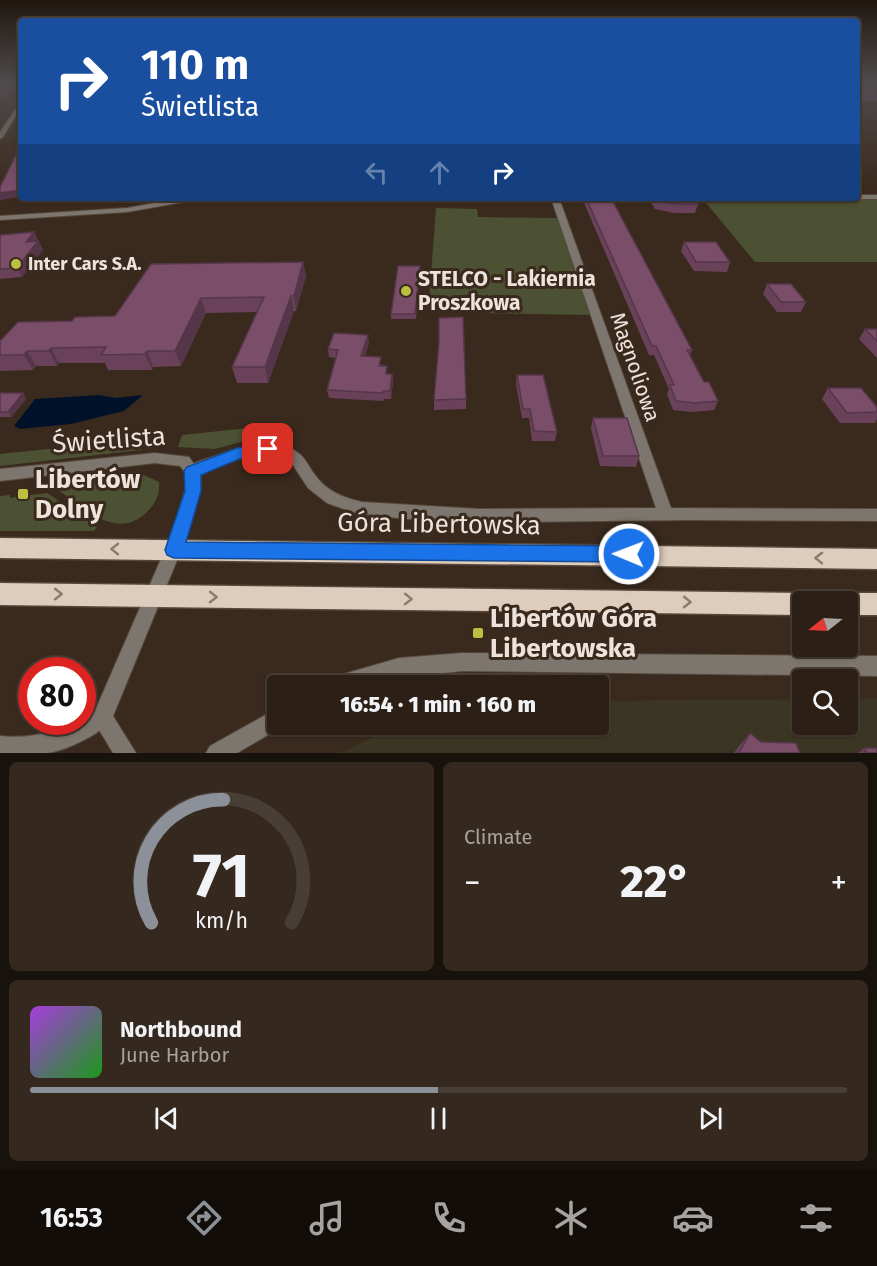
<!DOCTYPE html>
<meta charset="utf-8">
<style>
:root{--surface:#2c2016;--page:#34281f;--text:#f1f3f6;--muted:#a6a3a1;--line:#483e35;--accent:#8c9099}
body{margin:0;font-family:"Fira Sans",sans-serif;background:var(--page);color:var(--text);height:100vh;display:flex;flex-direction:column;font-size:22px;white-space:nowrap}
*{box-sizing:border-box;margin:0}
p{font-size:20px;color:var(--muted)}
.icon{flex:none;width:33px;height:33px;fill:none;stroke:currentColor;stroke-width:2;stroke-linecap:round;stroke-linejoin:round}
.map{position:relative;height:753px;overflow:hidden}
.panel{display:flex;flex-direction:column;gap:9px;padding:9px;background:#18120c;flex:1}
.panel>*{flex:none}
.hud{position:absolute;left:18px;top:18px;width:842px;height:183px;border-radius:6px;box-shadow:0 2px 4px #0004,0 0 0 2px var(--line);background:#1a4fa0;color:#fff;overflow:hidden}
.needle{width:39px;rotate:252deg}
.tools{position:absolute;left:792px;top:591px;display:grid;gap:12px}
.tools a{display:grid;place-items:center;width:66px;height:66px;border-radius:6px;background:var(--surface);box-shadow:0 2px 4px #0004,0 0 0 2px var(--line);font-size:30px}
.speed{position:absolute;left:18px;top:657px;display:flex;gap:12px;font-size:30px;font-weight:700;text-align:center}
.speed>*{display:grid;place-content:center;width:78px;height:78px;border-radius:50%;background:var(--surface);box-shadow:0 2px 4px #0004,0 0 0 2px var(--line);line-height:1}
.speed .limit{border:9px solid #d22;background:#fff;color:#111}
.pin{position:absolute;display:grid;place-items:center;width:51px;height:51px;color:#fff;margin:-26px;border-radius:12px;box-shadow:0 3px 9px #0006}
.me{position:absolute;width:66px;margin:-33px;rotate:271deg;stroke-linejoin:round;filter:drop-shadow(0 0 4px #0008)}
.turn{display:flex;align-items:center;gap:21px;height:126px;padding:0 24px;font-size:27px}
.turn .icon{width:78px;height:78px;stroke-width:2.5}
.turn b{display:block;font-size:42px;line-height:51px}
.lanes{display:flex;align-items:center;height:57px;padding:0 24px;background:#0003;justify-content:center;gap:30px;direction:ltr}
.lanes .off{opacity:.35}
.big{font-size:45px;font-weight:800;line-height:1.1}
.panel .widget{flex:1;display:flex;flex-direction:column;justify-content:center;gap:9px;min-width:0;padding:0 21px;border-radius:9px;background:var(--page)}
.panel .dial{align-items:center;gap:0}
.dial svg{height:156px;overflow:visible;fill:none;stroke:var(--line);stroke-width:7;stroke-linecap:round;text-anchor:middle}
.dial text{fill:var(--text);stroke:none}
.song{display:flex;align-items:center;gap:18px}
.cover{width:72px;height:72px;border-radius:9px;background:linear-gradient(135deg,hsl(280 70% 55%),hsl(120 70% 35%))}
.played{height:6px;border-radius:3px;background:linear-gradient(90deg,var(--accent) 50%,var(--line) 50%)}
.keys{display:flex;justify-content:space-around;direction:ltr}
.heat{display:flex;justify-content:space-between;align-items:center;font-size:33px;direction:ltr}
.panel .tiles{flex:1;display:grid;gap:9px;grid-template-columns:1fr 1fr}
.widget:last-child{grid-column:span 2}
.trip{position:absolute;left:267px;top:675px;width:342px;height:60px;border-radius:6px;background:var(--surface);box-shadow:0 2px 4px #0004,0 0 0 2px var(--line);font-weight:800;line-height:60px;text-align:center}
.tab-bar{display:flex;height:96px;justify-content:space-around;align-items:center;background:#120d09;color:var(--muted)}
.tab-bar .icon{width:42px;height:42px}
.tab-bar .current{color:var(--accent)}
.tab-bar b{font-size:27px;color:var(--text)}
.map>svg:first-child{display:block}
.industrial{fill:#3b3523}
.green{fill:#4c5133}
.water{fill:#00122a}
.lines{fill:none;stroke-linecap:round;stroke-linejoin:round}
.minor-casing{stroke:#57483b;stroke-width:2}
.tertiary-casing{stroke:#57483b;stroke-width:2}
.trunk-casing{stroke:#57483b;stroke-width:3}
.minor{fill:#7d766e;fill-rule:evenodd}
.tertiary{fill:#7d766e;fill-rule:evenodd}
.trunk{fill:#deccbc;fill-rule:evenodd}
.wall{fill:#694259}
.shaded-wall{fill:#553649}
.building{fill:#7a4d68;stroke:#553649;stroke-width:1.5}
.oneway{stroke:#8c7b6c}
.route{fill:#1a73e8;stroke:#114b97;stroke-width:1.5}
.poi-dot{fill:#bdbf43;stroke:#3a2a1d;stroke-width:2}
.labels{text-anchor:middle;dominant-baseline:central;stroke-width:6;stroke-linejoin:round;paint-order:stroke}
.far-poi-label{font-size:18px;font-weight:bold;fill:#eee3db;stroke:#3a2a1d;text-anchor:start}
.poi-label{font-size:21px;font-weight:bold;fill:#eee3db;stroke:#3a2a1d;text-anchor:start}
.street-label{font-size:21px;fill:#eee3db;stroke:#3a2a1d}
.near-street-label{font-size:26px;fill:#eee3db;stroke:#3a2a1d}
.near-poi-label{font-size:26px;font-weight:bold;fill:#eee3db;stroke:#3a2a1d;text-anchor:start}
</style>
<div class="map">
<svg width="877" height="753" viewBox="0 0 877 753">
<rect width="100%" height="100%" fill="#3a2a1d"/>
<!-- industrial -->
<path class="industrial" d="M877 698V753H340L399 725 598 724 599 701 802 699V724H848V699Z"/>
<!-- green -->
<path class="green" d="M702 198 877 199V262H755Z
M436 208 477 209 478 217 557 218 590 315 485 313 484 302 429 301Z
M276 425 271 434 215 449 178 447 182 435Z
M144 439 141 450 0 466V454Z
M144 475 159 482C160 496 155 504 145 514 115 540 84 507 59 491L123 477Z
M47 493 97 527 94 531H0V496L10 495V498Z"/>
<!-- water -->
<path class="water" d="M99 395 116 398 143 395 124 411 71 424 20 429 14 426 35 399Z"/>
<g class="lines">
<!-- minor casing -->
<g class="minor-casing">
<path id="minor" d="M856 195H877V199H853L856 198Z
M182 198H199L195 200 127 212 0 220V216L127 208Z
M551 198H559L671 508 877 509V521L691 520 517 522 406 519 355 513 327 503 308 488 291 462 279 455 269 454 242 458 192 476 187 475 185 471C190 462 208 459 218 455 242 446 275 435 298 453 306 458 309 468 315 475 326 491 344 498 362 502L480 509 656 508Z
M102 708 109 711 112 718C106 732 63 752 47 753 32 753 16 753 0 753V736C19 738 36 736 54 731 64 727 72 722 82 722V718Z"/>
</g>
<!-- tertiary casing -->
<g class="tertiary-casing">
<path id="tertiary" d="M21 101V107L3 137 0 139V132Z
M155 453 189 457 199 471 201 484 187 536 113 716 136 753H113L92 718 171 536 187 484 185 472 180 466 155 463 0 481V469Z
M462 653 877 656V676L462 671 399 678 372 686H327L330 679 337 676 399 658Z
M278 708V724L285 725 237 753H206L210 746Z"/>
</g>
<!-- trunk casing -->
<g class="trunk-casing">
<path id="trunk" d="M0 538 877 549V569L0 558Z
M0 583 802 593 811 596 813 602H802V615L0 605Z
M848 593H877V615H848V602H837L839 596Z"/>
</g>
<!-- minor -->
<use href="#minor" class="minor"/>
<!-- tertiary -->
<use href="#tertiary" class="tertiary"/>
<!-- trunk -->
<use href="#trunk" class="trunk"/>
</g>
<!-- wall -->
<path class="wall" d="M856 84H877V101H856Z
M582 198H611L692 350 690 355 704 382 718 401 714 410 692 412 673 410 667 394 669 389 654 355H649Z
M648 198H693L698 204 695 213H674L655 209Z
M34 232 43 250 22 277 0 279V235Z
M684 242 730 262 727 272 694 271 681 251Z
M303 262 306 276 296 311H294L268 383H237L232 367 257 312 206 313 181 366 153 367 152 370H108L105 363H59L57 366H36L33 370 0 371V341L72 321 115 316Z
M420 266 416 319H391V314Z
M767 284 806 302 801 312H777L763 294Z
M865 329H877V358L859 339Z
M369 343 365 356 382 365 381 366 387 374H392L393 382 391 399H384L383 401 329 398 327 390 336 358 329 357 328 349Z
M517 375 557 432 555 441H532L529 418H522L516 384Z
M828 388 877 407V419L875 423H840L822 399Z
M0 393H23L26 399 11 417H0Z
M466 399V409L434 410V400Z
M593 418 639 456 636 467 600 466 591 428Z
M750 733 761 742 800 753H734L739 746Z
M864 748 877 753H858Z"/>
<!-- shaded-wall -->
<path class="shaded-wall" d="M11 84H17L0 101V95Z
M21 190V197L0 200V193Z
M34 232 43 250 22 277 17 268 26 242Z
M303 262 306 276 296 311 294 296Z
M291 296 294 311 268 383 265 367Z
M201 298 206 313 181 366 175 351Z
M368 335 369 343 362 364 361 356Z
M51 348 59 363 57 366 49 351Z
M27 351 36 366 33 370 24 355Z
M147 351 153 367 152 370 145 354Z
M392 374 393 382 391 399 390 391Z
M23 393 26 399 11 417 8 412Z"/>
<!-- building -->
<path class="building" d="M0 84H11L0 95Z
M856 84H877V96H856Z
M21 145V190L0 193V187Z
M586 198H611L692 350H687L704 382H709L718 401 695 403 676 401 670 385H674L656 346H652Z
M656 198H693L698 204H676L657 201Z
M34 232 26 242 38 241 17 268 0 269V235Z
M684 242H716L730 262H696Z
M303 262 294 296H291L265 367H232L264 297 201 298 175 351H147L145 354 101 355 106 347 51 348 49 351H27L24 355H0V341L18 322 72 321 75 317 115 316 151 264Z
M398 266H420L415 314H391Z
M767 284H791L806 302H781Z
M463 317 466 399 434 400 439 342V318Z
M865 329H877V341Z
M334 333 368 335 361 356 381 357 379 366H387L386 374H392L390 391H383V393L327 390 338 350 328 349Z
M517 375H543L557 432 534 431 530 409H523Z
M828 388H861L877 407V412L847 413Z
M0 393H23L8 412H0Z
M593 418H627L639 456H603Z
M750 733 761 742 796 743 800 753H739Z
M864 748H877V753H867Z"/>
<!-- one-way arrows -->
<defs><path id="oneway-chevron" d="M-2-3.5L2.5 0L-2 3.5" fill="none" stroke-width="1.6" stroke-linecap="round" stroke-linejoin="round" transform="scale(1.5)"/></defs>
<g class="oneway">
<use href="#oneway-chevron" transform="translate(115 549) rotate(-179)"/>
<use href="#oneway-chevron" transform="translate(819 558) rotate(-179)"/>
<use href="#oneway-chevron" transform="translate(58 594)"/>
<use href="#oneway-chevron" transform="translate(213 597) rotate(1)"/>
<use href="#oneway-chevron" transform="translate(408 599) rotate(1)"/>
<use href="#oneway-chevron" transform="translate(687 602) rotate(1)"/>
</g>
<!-- sky -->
<linearGradient id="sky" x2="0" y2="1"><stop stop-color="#201710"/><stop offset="0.44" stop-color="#4f4a4c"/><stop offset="1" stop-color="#4f4a4c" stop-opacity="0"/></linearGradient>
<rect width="877" height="189" fill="url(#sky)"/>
<!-- route -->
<path class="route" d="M268 443 273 445 275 449 273 453 239 459 201 475V491L186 542 629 546 636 548 638 554 636 560 629 562 174 558 167 555 165 550 185 491 184 471 187 467 237 448Z"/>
<!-- markers -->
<g class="poi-dot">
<circle cx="16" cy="264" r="6"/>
<circle cx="406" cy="291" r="6"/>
<rect x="17" y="488" width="12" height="12" rx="3"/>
<rect x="472" y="627" width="12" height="12" rx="3"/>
</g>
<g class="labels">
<!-- far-poi labels -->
<g class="far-poi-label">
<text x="28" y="264">Inter Cars S.A.</text>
</g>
<!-- poi labels -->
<g class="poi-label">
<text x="418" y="279">STELCO - Lakiernia<tspan x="418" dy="24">Proszkowa</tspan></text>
</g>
<!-- street labels -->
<g class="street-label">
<text transform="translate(635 367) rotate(71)">Magnoliowa</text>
</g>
<!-- near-street labels -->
<g class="near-street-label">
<text transform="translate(109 440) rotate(-4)">Świetlista</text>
<text transform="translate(439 524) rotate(1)">Góra Libertowska</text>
</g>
<!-- near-poi labels -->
<g class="near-poi-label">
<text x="35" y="479">Libertów<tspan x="35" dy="30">Dolny</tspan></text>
<text x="490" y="618">Libertów Góra<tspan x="490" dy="30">Libertowska</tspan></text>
</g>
</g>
</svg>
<div class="tools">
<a><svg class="needle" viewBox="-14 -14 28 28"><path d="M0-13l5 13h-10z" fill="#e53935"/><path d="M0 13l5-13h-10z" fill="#a6a3a1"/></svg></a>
<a><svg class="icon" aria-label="search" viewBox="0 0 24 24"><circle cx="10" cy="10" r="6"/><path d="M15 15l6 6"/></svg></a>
</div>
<div class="speed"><div class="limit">80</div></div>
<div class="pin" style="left:268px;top:449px;background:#d93025"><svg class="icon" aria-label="arrive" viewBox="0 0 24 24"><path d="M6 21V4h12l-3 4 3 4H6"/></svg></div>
<svg class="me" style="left:629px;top:554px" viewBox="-20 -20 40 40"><circle r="17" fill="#1a73e8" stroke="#fff" stroke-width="3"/><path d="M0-11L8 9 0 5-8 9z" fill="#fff"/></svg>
<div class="trip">16:54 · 1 min · 160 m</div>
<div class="hud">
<div class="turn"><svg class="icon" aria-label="right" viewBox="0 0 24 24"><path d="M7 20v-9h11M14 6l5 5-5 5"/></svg><div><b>110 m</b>Świetlista</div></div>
<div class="lanes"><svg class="icon off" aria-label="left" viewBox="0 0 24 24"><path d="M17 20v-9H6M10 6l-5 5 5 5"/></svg><svg class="icon off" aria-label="ahead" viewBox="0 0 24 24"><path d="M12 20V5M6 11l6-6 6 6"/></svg><svg class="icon" aria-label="right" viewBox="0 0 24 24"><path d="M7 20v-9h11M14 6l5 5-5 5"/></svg></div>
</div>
</div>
<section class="panel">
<div class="tiles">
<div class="widget dial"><svg viewBox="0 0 100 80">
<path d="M14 69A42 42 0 1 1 86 69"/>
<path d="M14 69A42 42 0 0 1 51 6" stroke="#8c9099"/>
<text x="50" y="56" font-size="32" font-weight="700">71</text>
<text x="50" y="72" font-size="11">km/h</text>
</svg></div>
<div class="widget"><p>Climate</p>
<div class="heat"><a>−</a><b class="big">22°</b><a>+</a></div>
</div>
<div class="widget">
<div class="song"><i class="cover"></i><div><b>Northbound</b><p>June Harbor</p></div></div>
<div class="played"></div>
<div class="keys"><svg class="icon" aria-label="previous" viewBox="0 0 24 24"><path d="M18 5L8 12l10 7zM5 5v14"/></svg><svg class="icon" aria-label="pause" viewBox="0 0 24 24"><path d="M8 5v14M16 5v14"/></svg><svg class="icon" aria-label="next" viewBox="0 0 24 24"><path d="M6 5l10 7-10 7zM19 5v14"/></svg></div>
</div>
</div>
</section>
<nav class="tab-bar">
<b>16:53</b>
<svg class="icon current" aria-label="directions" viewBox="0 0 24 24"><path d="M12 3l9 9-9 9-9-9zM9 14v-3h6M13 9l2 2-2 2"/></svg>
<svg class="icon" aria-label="music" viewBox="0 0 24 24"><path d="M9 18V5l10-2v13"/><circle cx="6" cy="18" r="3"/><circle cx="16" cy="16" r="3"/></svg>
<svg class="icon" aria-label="phone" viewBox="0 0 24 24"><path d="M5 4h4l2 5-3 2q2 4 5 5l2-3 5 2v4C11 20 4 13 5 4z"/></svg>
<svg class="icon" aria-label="climate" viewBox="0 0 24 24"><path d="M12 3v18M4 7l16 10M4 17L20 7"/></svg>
<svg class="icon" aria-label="car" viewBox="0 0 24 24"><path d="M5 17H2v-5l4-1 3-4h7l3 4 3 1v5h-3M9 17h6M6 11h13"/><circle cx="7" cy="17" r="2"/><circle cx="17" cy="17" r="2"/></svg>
<svg class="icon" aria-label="filters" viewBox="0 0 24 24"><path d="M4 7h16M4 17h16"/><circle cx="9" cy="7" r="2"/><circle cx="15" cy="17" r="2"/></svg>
</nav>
